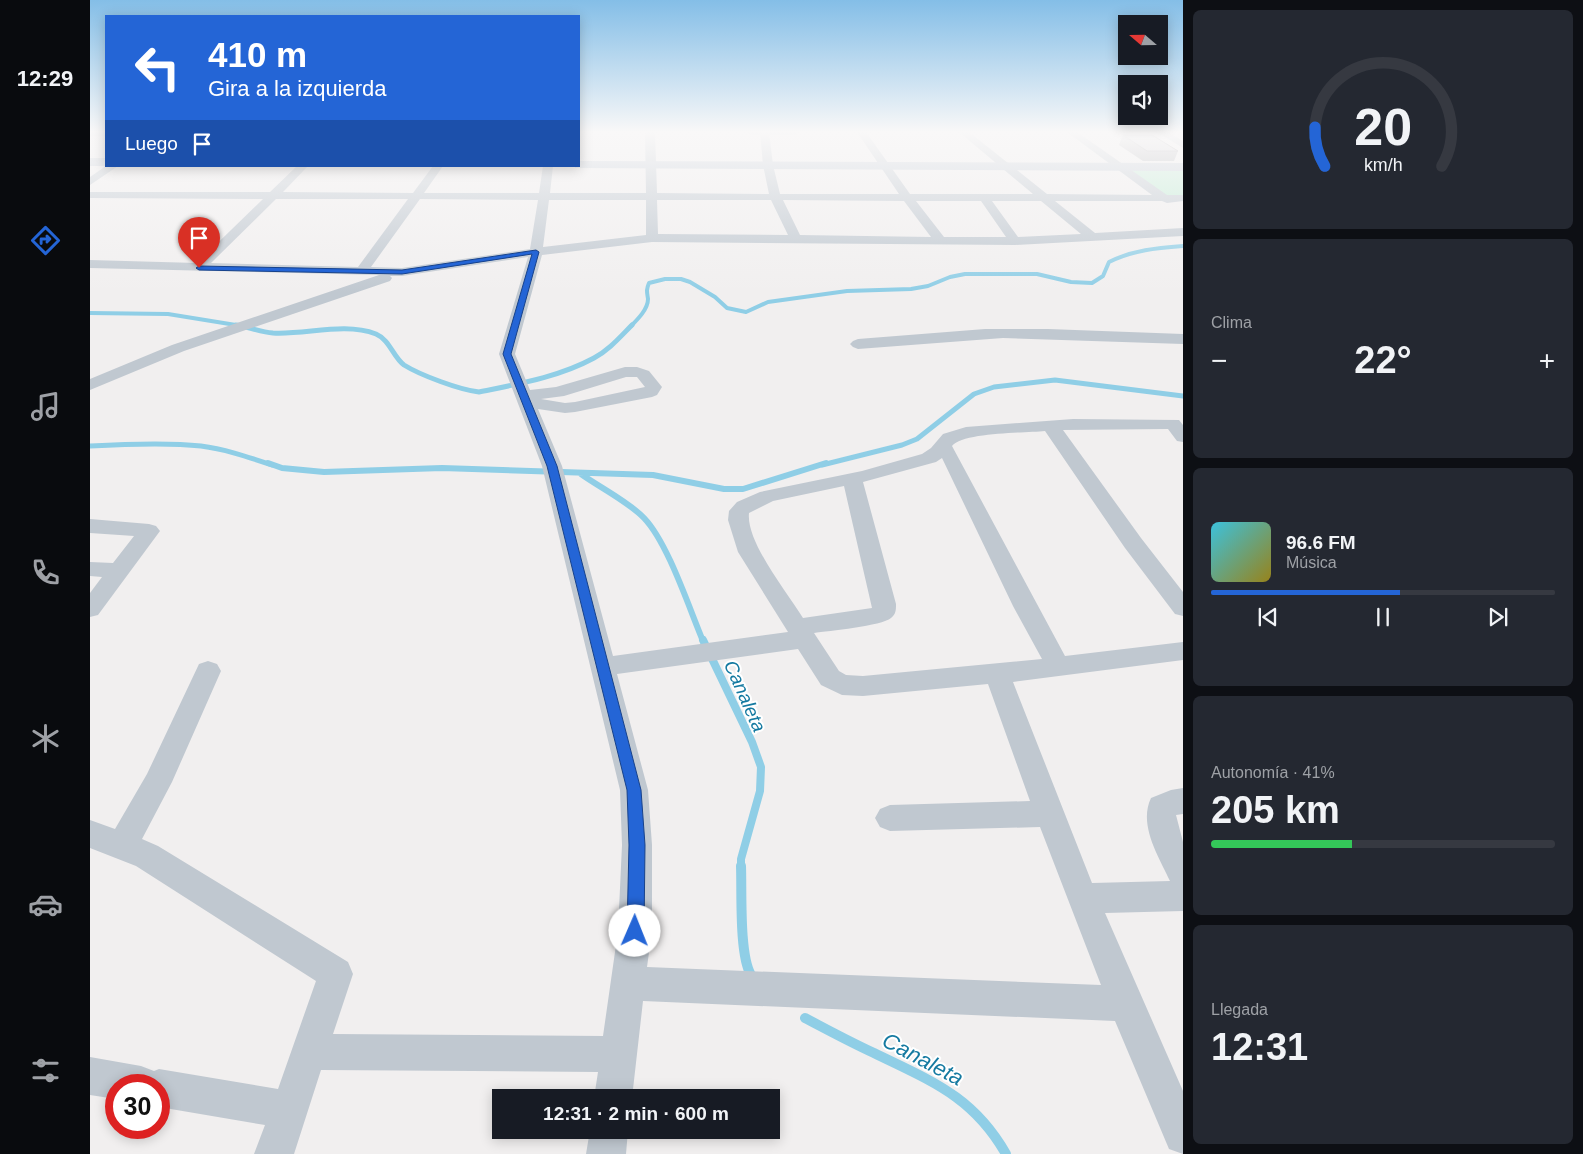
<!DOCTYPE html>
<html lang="es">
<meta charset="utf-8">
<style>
:root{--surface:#171b24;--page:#242831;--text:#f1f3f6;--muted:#9ea1a6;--line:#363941;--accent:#2465d6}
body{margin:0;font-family:Helvetica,sans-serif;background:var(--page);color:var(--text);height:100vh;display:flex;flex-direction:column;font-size:19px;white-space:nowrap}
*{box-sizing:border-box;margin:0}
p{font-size:16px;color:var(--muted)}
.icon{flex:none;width:28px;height:28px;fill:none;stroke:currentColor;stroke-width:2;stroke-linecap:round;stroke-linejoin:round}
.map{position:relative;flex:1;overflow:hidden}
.sheet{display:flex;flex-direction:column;gap:10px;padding:10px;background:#0d0f14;width:400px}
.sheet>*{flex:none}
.top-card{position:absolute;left:15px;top:15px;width:475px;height:152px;border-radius:0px;box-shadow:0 2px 12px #0003;background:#2465d6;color:#fff;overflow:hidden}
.needle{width:32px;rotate:290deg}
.tools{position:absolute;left:1028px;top:15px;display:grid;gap:10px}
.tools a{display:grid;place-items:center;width:50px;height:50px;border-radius:0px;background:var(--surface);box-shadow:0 2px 12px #0003;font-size:25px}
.speed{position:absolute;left:15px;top:1074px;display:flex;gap:10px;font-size:25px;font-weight:700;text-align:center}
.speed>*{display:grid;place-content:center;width:65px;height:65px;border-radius:50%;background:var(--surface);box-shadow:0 2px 12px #0003;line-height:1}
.speed .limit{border:8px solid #d22;background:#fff;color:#111}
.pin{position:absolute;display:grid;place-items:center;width:42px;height:42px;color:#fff;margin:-51px -21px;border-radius:50% 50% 50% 0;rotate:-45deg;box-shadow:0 0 5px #0007}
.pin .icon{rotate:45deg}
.me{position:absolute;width:55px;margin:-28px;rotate:1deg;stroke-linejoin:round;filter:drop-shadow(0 0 4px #0008)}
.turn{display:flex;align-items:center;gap:18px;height:105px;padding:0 20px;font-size:22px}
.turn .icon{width:65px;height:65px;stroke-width:2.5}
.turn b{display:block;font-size:35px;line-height:42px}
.then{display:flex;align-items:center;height:48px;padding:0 20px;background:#0003;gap:10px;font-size:19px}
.big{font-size:38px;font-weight:800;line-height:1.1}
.sheet .card{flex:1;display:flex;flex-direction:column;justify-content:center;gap:8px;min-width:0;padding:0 18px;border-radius:8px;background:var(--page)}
.sheet .dial{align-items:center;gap:0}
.dial svg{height:130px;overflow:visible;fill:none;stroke:var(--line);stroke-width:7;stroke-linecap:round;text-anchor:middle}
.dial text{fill:var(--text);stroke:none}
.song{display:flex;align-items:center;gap:15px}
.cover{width:60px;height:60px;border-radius:8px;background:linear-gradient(135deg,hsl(190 70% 55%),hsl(50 70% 35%))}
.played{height:5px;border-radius:2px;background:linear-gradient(90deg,var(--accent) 55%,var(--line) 55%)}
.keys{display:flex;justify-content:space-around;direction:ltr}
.heat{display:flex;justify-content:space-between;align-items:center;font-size:28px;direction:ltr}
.charge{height:8px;border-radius:4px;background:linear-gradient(90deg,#34c759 41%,var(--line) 0)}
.trip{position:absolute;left:402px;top:1089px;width:288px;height:50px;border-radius:0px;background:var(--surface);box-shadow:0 2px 12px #0003;font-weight:800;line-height:50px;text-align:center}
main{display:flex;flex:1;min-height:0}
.dock{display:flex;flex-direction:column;width:90px;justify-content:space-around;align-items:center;background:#090b0e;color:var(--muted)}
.dock .icon{width:35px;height:35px}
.dock .active{color:var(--accent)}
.dock b{font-size:22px;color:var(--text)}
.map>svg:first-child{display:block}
.green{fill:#c0ecd4}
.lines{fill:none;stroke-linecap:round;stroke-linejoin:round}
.stream-far4{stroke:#8fcee6;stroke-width:4}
.stream-far3{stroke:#8fcee6;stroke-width:5}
.stream-far2{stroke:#8fcee6;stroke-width:6}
.stream-far1{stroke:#8fcee6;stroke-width:8}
.stream{stroke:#8fcee6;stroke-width:10}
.minor{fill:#c0c8d0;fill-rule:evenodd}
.secondary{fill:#c0c9d4;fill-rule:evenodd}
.wall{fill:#afb0b5}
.building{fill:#cccdd3;stroke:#8f9094}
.route{fill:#2465d6;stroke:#17428b}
.labels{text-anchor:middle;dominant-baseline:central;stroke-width:4;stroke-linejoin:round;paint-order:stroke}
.water-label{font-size:19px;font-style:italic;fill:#157aa1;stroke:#fff}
.near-water-label{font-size:22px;font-style:italic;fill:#157aa1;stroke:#fff}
</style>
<main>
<nav class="dock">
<b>12:29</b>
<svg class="icon active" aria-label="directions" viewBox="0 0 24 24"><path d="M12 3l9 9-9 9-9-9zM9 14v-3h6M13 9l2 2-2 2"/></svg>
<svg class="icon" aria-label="music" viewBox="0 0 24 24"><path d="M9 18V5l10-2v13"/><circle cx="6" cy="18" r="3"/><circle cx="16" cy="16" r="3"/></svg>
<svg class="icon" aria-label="phone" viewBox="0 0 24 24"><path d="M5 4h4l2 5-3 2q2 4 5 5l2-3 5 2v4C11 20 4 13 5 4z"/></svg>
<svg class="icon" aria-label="climate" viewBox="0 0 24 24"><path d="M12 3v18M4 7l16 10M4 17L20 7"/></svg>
<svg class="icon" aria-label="car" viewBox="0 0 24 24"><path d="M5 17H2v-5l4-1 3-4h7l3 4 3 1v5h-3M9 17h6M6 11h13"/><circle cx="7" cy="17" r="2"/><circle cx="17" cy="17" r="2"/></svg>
<svg class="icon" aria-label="filters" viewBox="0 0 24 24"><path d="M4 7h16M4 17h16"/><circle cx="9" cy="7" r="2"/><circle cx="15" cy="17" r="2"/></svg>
</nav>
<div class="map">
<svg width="1093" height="1154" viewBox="0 0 1093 1154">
<rect width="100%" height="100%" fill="#f1efef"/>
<!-- green -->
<path class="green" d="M1031 166 1093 167V198H1074Z"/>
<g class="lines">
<!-- stream-far4 -->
<path class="stream-far4" d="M0 313 78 314 152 326
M541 326C548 319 558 309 558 299 557 292 556 290 559 283L575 279H591L600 282 625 297 637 308 656 312 678 302 757 291 821 289 838 286 860 277 875 274H947L981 282 1002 283 1013 276 1019 262C1043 250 1067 248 1093 246"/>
<!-- stream-far3 -->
<path class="stream-far3" d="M146 325C158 327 171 332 183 333 216 335 254 322 286 334 300 340 303 357 314 365 330 375 370 390 389 392 428 384 469 377 504 358 519 350 530 337 542 325
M0 446C35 444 76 442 111 446 135 449 158 457 182 465
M732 465 812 445 827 439 884 394 904 387 965 380 1093 396"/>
<!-- stream-far2 -->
<path class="stream-far2" d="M178 463 192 468 234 472 352 468 563 475 634 489H653L736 463
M491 474C509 487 539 502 554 518 578 543 599 608 613 641"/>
<!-- stream-far1 -->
<path class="stream-far1" d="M613 640 662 742 671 767 670 791 651 859V867"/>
<!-- stream -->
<path class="stream" d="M651 866C652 891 649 955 661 975
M715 1018C738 1030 760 1042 784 1053 841 1081 883 1096 916 1154"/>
<!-- minor -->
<path class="minor" d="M555 132H565L567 193 679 194 673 165 670 132H679L683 165 690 194H809L767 132H776L820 194H943L869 132H879L957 194 1062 195 977 132H987L1077 195H1093V201L1077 203 1072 201H965L1005 233 1093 228V236L925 245 562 242 452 255 425 354 440 390 466 387 535 367H547L559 371 572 387 567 395 562 397 485 412 475 413 448 409 472 466 523 656 698 632 648 552 638 520 639 511 647 502 670 492 772 471 832 454 841 448 853 434 876 427 983 419 1089 420 1093 425V442L1087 441 1078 429 973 430 1051 538 1093 592V616L1085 614 1035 548 955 431C936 433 873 432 862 446L975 656 1093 642V660L923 682 1002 883 1080 881C1069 857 1048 825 1061 798L1081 790 1093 788V814L1086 815 1093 842V911L1015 913 1093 1091V1154L1079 1149 1025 1021 553 1001 542 1098H504L508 1072 231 1070 204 1154H164L175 1125 69 1107V1085H26V1099L0 1095V1057L51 1066 64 1071 69 1069 188 1089 226 981 46 866 0 848V820L25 829 57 774 109 664 118 661 127 664 131 671 82 782 52 839 68 846 258 962 263 974 243 1034 513 1036 528 931 532 845 530 790 452 466 409 354 438 257 312 276H300L302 278 300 281 94 351 0 390V379L82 345 289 275 0 268V260L107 263 173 199 0 198V192H180L207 166H218L193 192 323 193 343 166H353L334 193H449L453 166H463L460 193H556ZM186 199H318L268 267 121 263ZM330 199 448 200 440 249 312 268 281 267ZM459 200H556V235L453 247ZM567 200H681L698 235 568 234ZM693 200 814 201 841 237 710 235ZM826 201H891L916 237H854ZM902 201H951L991 234 928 237ZM536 377H547L555 387 485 402 475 403 451 399 474 396ZM852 458 923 606 952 659 773 676 756 675 749 671 724 633C738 631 792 626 801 618 806 614 806 610 806 604L773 482 846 462ZM754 486 782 608 713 618C697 592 656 542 659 513L683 501ZM708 649 731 685 752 695 773 696 898 684 940 801 800 805 790 809 785 818 790 827 800 831 950 827 1011 985 557 967 562 931V845L558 790 527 674Z
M1067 132H1078L1093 141V148Z
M16 166H28L0 185V177Z
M895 329H958L1093 334V344L913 338 768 349 763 347 760 344 763 341 768 339Z
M0 519 59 524 66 526 70 531 8 615 0 617V593L12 577 0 576V562L23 563 44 536 0 533Z
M500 1130H538L536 1154H496Z"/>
<!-- secondary -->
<path class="secondary" d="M0 132H16V136H0Z
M658 132H709L703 135H663L659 134Z
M0 158H16V166H0Z
M489 161 1093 163V171L485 168 484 166H489Z"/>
</g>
<!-- wall -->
<path class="wall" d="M1033 135 1088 151 1084 161H1053L1029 145Z"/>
<!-- building -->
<path class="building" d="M1033 135H1062L1088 151H1057Z"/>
<!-- sky -->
<linearGradient id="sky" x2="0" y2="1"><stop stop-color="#84bee7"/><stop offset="0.45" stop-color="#f9f8f8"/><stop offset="1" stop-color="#f9f8f8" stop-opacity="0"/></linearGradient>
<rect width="1093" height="293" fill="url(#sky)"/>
<!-- route -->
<path class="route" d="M446 250 449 252 421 354 467 466 551 790 555 845 554 931 551 937 545 940 539 937 537 931 539 845 537 790 457 466 413 354 442 254 312 274 109 270 106 268 109 266 312 270Z"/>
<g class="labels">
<!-- water labels -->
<g class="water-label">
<text transform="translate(655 696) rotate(66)">Canaleta</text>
</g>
<!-- near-water labels -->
<g class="near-water-label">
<text transform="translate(833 1059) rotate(28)">Canaleta</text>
</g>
</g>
</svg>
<div class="tools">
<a><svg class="needle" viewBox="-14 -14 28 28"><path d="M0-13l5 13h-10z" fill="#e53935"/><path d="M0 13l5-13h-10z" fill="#9ea1a6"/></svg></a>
<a><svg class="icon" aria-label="sound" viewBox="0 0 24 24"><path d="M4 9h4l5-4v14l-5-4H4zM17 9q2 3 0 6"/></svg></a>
</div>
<div class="speed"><div class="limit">30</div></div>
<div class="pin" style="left:109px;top:268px;background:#d93025"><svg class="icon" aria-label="arrive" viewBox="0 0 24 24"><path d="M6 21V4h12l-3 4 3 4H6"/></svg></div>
<svg class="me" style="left:545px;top:931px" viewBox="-20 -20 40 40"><circle r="19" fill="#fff"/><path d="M0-13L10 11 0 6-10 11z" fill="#2465d6"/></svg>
<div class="trip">12:31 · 2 min · 600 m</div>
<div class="top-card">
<div class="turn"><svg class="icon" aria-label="left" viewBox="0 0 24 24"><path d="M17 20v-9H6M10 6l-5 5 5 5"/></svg><div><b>410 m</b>Gira a la izquierda</div></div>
<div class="then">Luego<svg class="icon" aria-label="arrive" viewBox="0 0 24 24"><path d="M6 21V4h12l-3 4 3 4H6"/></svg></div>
</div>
</div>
<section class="sheet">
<div class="card dial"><svg viewBox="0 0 100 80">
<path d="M14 69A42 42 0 1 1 86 69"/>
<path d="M14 69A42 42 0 0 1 8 45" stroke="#2465d6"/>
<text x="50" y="56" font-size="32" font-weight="700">20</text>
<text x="50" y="72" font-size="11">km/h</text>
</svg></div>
<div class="card"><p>Clima</p>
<div class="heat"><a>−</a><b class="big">22°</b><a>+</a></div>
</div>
<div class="card">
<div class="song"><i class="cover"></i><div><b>96.6 FM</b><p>Música</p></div></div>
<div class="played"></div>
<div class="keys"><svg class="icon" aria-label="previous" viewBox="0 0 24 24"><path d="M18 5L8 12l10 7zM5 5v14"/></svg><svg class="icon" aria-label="pause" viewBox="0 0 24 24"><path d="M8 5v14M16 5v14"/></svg><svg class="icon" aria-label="next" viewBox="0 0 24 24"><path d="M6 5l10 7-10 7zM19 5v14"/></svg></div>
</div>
<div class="card"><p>Autonomía · 41%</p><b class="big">205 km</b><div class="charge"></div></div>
<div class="card"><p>Llegada</p><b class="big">12:31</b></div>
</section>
</main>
